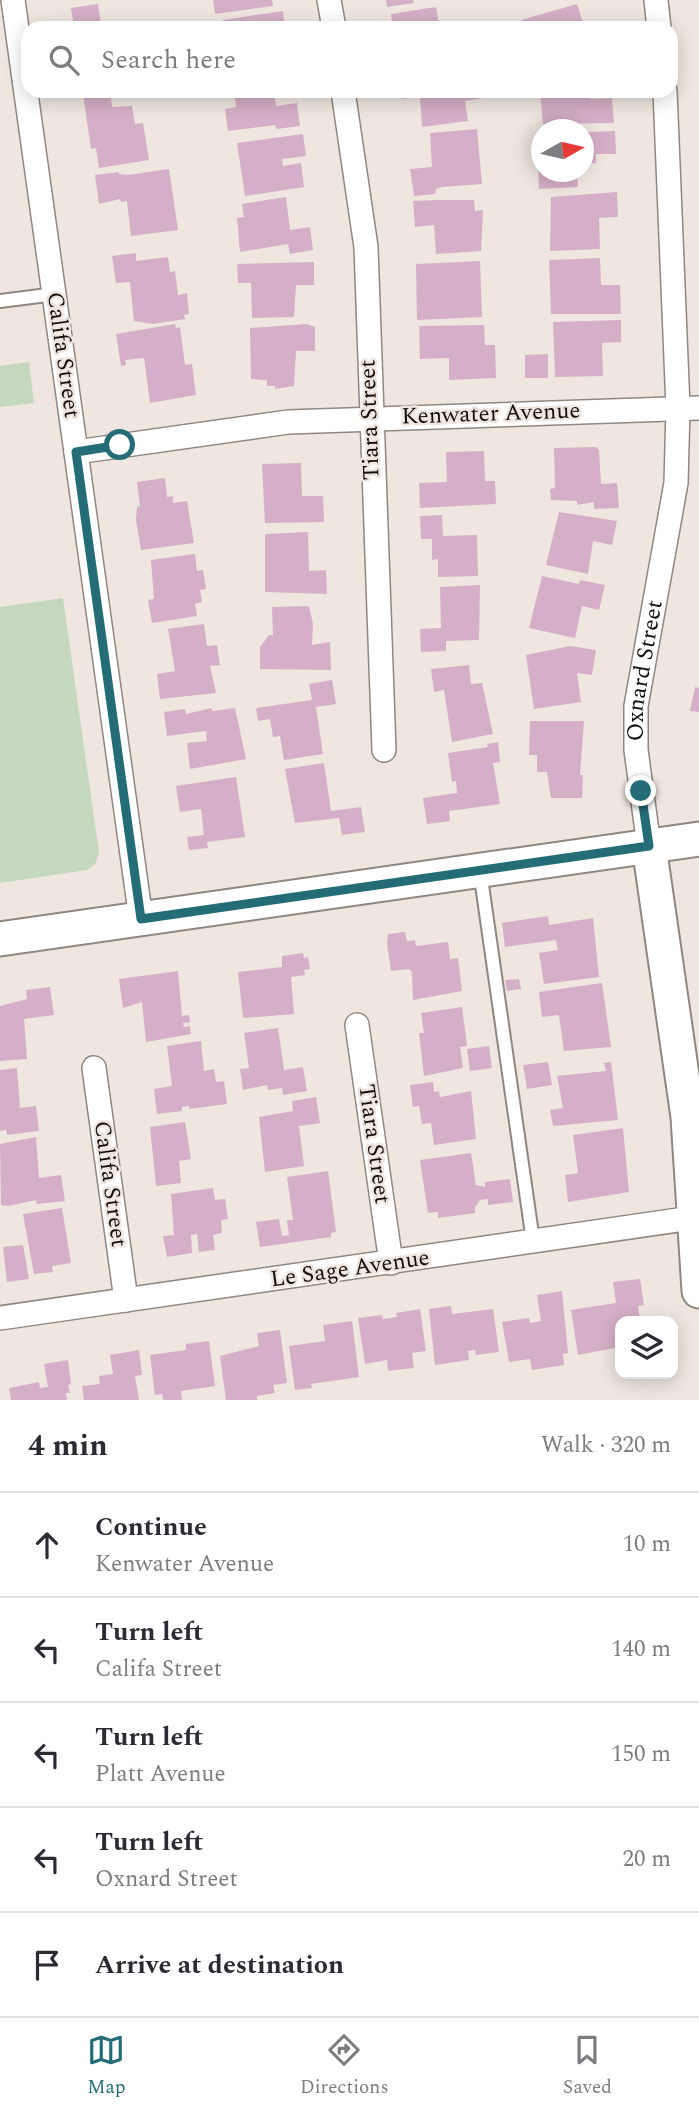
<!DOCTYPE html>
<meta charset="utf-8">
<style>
:root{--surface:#fff;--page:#f2f2f3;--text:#2b2b33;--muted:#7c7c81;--line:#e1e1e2;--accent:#246d77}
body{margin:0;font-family:Spectral,serif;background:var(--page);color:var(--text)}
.controls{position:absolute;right:21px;bottom:21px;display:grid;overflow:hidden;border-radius:14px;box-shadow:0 4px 18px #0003}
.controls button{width:63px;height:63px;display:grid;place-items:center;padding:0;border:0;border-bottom:2px solid var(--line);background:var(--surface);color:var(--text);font:35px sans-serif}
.compass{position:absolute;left:531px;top:119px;width:63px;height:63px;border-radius:50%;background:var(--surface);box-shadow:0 4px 18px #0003;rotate:82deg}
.stop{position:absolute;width:21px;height:21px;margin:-16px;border:5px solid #246d77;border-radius:50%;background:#fff}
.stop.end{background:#246d77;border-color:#fff;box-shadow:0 2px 7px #0008}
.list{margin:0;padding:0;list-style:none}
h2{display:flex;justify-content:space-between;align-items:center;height:91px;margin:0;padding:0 28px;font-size:30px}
h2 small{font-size:23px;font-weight:400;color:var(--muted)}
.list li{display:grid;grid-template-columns:46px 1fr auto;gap:21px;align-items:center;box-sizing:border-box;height:105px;padding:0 28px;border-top:2px solid var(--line)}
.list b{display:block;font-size:26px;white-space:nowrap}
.list p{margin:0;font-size:23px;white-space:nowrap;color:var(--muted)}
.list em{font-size:23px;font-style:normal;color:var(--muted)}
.icon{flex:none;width:38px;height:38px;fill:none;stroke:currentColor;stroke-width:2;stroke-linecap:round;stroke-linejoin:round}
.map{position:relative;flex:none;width:699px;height:1400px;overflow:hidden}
.search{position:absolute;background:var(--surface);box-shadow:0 4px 18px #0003;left:21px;right:21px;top:21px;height:77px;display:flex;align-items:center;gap:18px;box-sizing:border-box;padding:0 24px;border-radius:21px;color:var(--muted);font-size:26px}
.sheet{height:616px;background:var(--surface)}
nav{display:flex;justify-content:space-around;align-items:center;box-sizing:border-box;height:98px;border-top:2px solid var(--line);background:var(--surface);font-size:19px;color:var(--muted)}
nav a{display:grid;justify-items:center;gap:4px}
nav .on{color:var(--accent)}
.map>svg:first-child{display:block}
</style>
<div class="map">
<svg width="699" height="1400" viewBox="0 0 699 1400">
<rect width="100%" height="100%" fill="#efe6df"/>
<path fill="#c5d8bd" d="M 29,362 L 34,403 L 0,407 L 0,366 Z
M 63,598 L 99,853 L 95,864 L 87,870 L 0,883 L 0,607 Z"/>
<path fill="#d5afc7" d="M 213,0 L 272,0 L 273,6 L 215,14 Z
M 386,0 L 413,0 L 414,3 L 387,7 Z
M 98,4 L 101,26 L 129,21 L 130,28 L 74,28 L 71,8 Z
M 577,4 L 584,26 L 581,28 L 524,28 L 521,20 Z
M 436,7 L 439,26 L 445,28 L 393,28 L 391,14 Z
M 283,11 L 285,28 L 224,28 L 223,20 Z
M 110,91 L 112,107 L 132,106 L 135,124 L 143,123 L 149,160 L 99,168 L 96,148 L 91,149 L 83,94 Z
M 234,91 L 274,91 L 276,106 L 297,103 L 300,126 L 276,129 L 275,125 L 228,131 L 225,109 L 236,107 Z
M 400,91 L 482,91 L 483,98 L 465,101 L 468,121 L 422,127 L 420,97 L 401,99 Z
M 540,91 L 586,91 L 591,99 L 612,98 L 614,123 L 543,124 Z
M 477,129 L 482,184 L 442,187 L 436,189 L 435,194 L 414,196 L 410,169 L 432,167 L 430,133 Z
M 615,131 L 616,154 L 596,154 L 596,163 L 584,164 L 584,132 Z
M 303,134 L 306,156 L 282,159 L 283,166 L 301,163 L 304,187 L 245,196 L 237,143 Z
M 537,140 L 542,140 L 542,172 L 577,172 L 578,187 L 539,189 Z
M 169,169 L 178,230 L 131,236 L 127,201 L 121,202 L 120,199 L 99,204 L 95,175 L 119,172 L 119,174 L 128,175 Z
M 617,192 L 618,217 L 599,218 L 600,249 L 550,251 L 551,197 Z
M 286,197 L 290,230 L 310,227 L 313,250 L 290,254 L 288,244 L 240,252 L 237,218 L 244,217 L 242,204 Z
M 438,200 L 474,200 L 475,211 L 483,210 L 481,251 L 436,254 L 434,225 L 415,227 L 413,201 Z
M 136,253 L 136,261 L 168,257 L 170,272 L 175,271 L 178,295 L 187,293 L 189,314 L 184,315 L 185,319 L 153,324 L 134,321 L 130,282 L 116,283 L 112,256 Z
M 600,258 L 601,285 L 620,285 L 621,314 L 551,314 L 549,260 Z
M 480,261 L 482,317 L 417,320 L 416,264 Z
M 314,262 L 314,285 L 296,285 L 294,317 L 252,318 L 251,283 L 238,283 L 237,264 Z
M 621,320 L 621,342 L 602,343 L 603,376 L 555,377 L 553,322 Z
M 175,324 L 176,328 L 180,327 L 185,365 L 192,364 L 196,395 L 150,403 L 144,358 L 125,360 L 126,365 L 121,366 L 116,334 Z
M 307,324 L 315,327 L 315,351 L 296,351 L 294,386 L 275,389 L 275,386 L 267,386 L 267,380 L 251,379 L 250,328 Z
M 484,325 L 485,345 L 495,345 L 496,378 L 449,380 L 449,358 L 420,359 L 419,326 Z
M 548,354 L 548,378 L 525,378 L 525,355 Z
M 596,447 L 599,450 L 601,484 L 617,483 L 619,508 L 594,509 L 594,502 L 577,505 L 577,501 L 551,500 L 550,489 L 555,488 L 554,448 Z
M 484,451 L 485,481 L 495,481 L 496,504 L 420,508 L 419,483 L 447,482 L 446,452 Z
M 301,463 L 302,496 L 323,496 L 324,522 L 265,523 L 262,464 Z
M 165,478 L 167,497 L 173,496 L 173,503 L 187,501 L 194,543 L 141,550 L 136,520 L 137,507 L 140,506 L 137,482 Z
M 559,512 L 617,521 L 612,545 L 593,541 L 588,574 L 546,565 Z
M 442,515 L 443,536 L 477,535 L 478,576 L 438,577 L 438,559 L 432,560 L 432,539 L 421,539 L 420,516 Z
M 308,532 L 309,571 L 326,570 L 327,594 L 265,592 L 265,534 Z
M 195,554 L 197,571 L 203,570 L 206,589 L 200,590 L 202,602 L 195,604 L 197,616 L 152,623 L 148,600 L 154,599 L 151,560 Z
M 542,576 L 579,584 L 580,580 L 605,585 L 599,610 L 582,606 L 575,638 L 529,628 Z
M 480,585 L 479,640 L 446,641 L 446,651 L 421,652 L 420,629 L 441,628 L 440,587 Z
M 309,606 L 313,624 L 312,645 L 330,642 L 331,670 L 260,669 L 260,647 L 269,635 L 273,635 L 272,607 Z
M 204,624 L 207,646 L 217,645 L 220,665 L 210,666 L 216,693 L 160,699 L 157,674 L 175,671 L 168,629 Z
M 570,646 L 596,650 L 592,675 L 577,673 L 581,702 L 534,709 L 526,655 Z
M 469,665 L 471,684 L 482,683 L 493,734 L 452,742 L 444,690 L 434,692 L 431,669 Z
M 332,680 L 336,704 L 316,707 L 323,754 L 284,760 L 280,736 L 273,737 L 270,719 L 258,721 L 256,708 L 312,700 L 309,684 Z
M 695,687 L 699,688 L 699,712 L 690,711 Z
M 212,708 L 212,711 L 235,708 L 246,759 L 190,769 L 187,743 L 207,741 L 206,731 L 167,736 L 164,712 L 185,709 L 186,714 Z
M 530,721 L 584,721 L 580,775 L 583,775 L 582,798 L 551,798 L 547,772 L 537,772 L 537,755 L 529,755 Z
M 498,742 L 500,762 L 493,763 L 500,804 L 449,811 L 450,821 L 427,824 L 423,798 L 457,793 L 456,781 L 452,782 L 448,753 L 488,747 L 487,744 Z
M 324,763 L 331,811 L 361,807 L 365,832 L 342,835 L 339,818 L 295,823 L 285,769 Z
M 236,777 L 245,837 L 207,842 L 208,848 L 189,850 L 187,837 L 204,835 L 201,809 L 180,812 L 176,786 Z
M 548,916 L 549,925 L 593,918 L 599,977 L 544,984 L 539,953 L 558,950 L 556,940 L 505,947 L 502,923 Z
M 405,932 L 407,941 L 415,940 L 416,946 L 448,942 L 450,959 L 458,958 L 462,991 L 413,1000 L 412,972 L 409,969 L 391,971 L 387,944 L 388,934 Z
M 303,953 L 304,958 L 308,957 L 310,969 L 304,970 L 305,975 L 291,977 L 294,1014 L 243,1018 L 238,972 L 282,967 L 282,956 Z
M 178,971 L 182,1016 L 189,1015 L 190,1022 L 183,1023 L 184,1027 L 190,1026 L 191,1034 L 146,1042 L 142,1002 L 123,1008 L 119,979 Z
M 519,979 L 521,989 L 507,991 L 505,980 Z
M 602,983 L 611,1047 L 564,1051 L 559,1015 L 542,1017 L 539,992 Z
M 50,987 L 54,1015 L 24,1019 L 27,1059 L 0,1061 L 0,1006 L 27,999 L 26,990 Z
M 462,1007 L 467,1046 L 460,1047 L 463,1068 L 424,1076 L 419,1033 L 424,1033 L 421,1013 Z
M 278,1028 L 284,1070 L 303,1067 L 307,1091 L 283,1095 L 282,1088 L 268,1090 L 267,1085 L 243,1090 L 240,1069 L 249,1068 L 244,1033 Z
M 201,1041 L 204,1071 L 214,1069 L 216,1082 L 224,1081 L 227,1104 L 189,1109 L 189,1106 L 182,1107 L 182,1111 L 157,1114 L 154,1089 L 172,1086 L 167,1046 Z
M 489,1046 L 492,1068 L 470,1071 L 467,1049 Z
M 548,1062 L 552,1085 L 527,1089 L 523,1065 Z
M 611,1062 L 618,1120 L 553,1126 L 550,1110 L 563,1108 L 557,1076 L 606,1071 L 604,1063 Z
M 17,1068 L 20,1108 L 36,1106 L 39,1131 L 7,1135 L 6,1130 L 0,1131 L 0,1070 Z
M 433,1082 L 434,1092 L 439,1091 L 440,1097 L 471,1091 L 476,1139 L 434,1145 L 431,1123 L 422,1124 L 419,1106 L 413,1107 L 410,1085 Z
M 316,1097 L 320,1123 L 299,1126 L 304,1166 L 265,1172 L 259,1117 L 293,1111 L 292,1101 Z
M 185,1122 L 191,1159 L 179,1161 L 181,1183 L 156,1186 L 150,1127 Z
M 623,1128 L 629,1192 L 568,1202 L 565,1175 L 578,1173 L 573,1135 Z
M 36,1137 L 39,1178 L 61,1175 L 65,1201 L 37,1204 L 36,1200 L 8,1206 L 1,1205 L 0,1144 Z
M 471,1153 L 476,1185 L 485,1187 L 485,1182 L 510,1179 L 513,1202 L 488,1205 L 488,1199 L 480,1200 L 475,1207 L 475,1213 L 438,1218 L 438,1212 L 428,1213 L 420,1160 Z
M 328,1171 L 336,1232 L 331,1233 L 331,1237 L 260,1247 L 256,1222 L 279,1219 L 282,1236 L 289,1235 L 287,1220 L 293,1220 L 287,1177 Z
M 213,1188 L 215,1200 L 225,1199 L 228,1219 L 221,1220 L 222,1233 L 213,1235 L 215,1250 L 199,1252 L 197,1234 L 191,1235 L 192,1253 L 167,1257 L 163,1236 L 174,1235 L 171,1194 Z
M 62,1208 L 71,1263 L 52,1266 L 53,1272 L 34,1274 L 23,1214 Z
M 23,1245 L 29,1279 L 7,1282 L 3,1247 Z
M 640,1279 L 644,1305 L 638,1306 L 640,1321 L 620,1321 L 620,1347 L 578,1355 L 571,1310 L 616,1303 L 613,1282 Z
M 562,1291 L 568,1353 L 563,1354 L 564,1365 L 532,1370 L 530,1359 L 509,1362 L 502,1322 L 529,1318 L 530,1323 L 541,1321 L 537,1295 Z
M 451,1306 L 452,1314 L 493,1309 L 499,1352 L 476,1355 L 475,1350 L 468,1351 L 469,1360 L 435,1365 L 429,1309 Z
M 420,1309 L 426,1351 L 412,1353 L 414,1368 L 388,1371 L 387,1360 L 365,1364 L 358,1318 L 382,1315 L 383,1319 L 397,1317 L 396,1313 Z
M 352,1321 L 359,1377 L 311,1384 L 312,1388 L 295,1390 L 289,1346 L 325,1341 L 323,1325 Z
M 280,1330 L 287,1383 L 273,1385 L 275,1393 L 257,1396 L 257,1400 L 226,1400 L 220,1356 L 259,1346 L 257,1333 Z
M 209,1341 L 215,1386 L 181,1391 L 182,1400 L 163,1400 L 162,1394 L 155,1395 L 150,1355 L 186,1350 L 186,1344 Z
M 139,1350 L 142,1375 L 135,1376 L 139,1400 L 84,1400 L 82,1386 L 100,1384 L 99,1376 L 113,1374 L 110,1355 Z
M 68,1360 L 71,1384 L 68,1385 L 70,1393 L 66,1393 L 67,1400 L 11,1400 L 9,1388 L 39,1382 L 40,1388 L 48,1387 L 44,1364 Z"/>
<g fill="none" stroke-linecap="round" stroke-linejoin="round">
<defs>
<path id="lane" d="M 0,301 L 55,294
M 480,871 L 533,1241"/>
<g id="street">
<path d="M 13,0 L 141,919"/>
<path d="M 329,0 L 334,28"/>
<path d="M 656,0 L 659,28"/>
<path d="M 343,91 L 366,247 L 384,750"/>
<path d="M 76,452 L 288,422 L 699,408"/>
<path id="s1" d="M 649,846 L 636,750 L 636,706 L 676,483 L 678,408 L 665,91"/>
<path d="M 357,1025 L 391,1263"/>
<path d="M 94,1068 L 126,1300"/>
<path d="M 0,1318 L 699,1217"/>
</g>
<path id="secondary" d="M 649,846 L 688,1117 L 699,1291
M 0,939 L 699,839"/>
</defs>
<use href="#lane" stroke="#8f8780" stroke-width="16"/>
<use href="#street" stroke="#8f8780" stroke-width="26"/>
<use href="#secondary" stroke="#8f8780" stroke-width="37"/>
<use href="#lane" stroke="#fff" stroke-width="12"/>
<use href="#street" stroke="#fff" stroke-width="23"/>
<use href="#secondary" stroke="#fff" stroke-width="33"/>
</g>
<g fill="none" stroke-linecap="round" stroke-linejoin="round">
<path stroke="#246d77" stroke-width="9" d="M 120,445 L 76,452 L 141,919 L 649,846 L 641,791"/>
</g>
<g text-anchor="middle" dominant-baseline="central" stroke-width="5" stroke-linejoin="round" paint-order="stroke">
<g font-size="23" fill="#120f0c" stroke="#efe6df">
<text transform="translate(63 355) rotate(82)">Califa Street</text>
<text transform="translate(491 414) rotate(-2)">Kenwater Avenue</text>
<text transform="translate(370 420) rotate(-92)">Tiara Street</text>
<text stroke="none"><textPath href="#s1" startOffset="177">Oxnard Street</textPath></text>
<text transform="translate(374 1144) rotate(82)">Tiara Street</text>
<text transform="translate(110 1184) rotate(82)">Califa Street</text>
<text transform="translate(350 1269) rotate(-8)">Le Sage Avenue</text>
</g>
</g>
</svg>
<div class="controls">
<button><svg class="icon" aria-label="layers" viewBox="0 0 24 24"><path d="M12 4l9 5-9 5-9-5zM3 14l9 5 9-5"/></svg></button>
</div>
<svg class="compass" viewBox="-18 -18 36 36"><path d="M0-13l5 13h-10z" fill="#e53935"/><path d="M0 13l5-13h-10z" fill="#7c7c81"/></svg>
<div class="stop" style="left:120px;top:445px"></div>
<div class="stop end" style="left:641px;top:791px"></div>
<div class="search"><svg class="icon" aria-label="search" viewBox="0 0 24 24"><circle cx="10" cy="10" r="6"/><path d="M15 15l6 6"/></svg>Search here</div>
</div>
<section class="sheet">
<h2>4 min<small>Walk · 320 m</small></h2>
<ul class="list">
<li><svg class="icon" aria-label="ahead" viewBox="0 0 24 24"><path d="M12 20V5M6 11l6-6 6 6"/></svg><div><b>Continue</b><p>Kenwater Avenue</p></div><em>10 m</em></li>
<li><svg class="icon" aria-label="left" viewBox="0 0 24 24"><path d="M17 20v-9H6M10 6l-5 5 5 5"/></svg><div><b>Turn left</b><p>Califa Street</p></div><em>140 m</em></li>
<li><svg class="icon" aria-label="left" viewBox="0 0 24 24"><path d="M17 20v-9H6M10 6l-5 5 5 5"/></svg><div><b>Turn left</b><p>Platt Avenue</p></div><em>150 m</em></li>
<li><svg class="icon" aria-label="left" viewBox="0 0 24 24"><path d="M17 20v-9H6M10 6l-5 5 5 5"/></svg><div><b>Turn left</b><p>Oxnard Street</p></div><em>20 m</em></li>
<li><svg class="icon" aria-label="arrive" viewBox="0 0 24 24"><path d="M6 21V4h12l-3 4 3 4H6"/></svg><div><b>Arrive at destination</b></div></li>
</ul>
</section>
<nav>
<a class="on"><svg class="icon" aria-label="map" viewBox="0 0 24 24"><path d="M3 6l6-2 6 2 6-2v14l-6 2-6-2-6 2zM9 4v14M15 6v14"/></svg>Map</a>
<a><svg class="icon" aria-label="directions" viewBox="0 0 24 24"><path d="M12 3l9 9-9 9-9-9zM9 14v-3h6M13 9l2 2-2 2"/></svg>Directions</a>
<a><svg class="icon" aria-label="saved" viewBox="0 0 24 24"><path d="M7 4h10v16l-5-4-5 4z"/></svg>Saved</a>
</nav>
